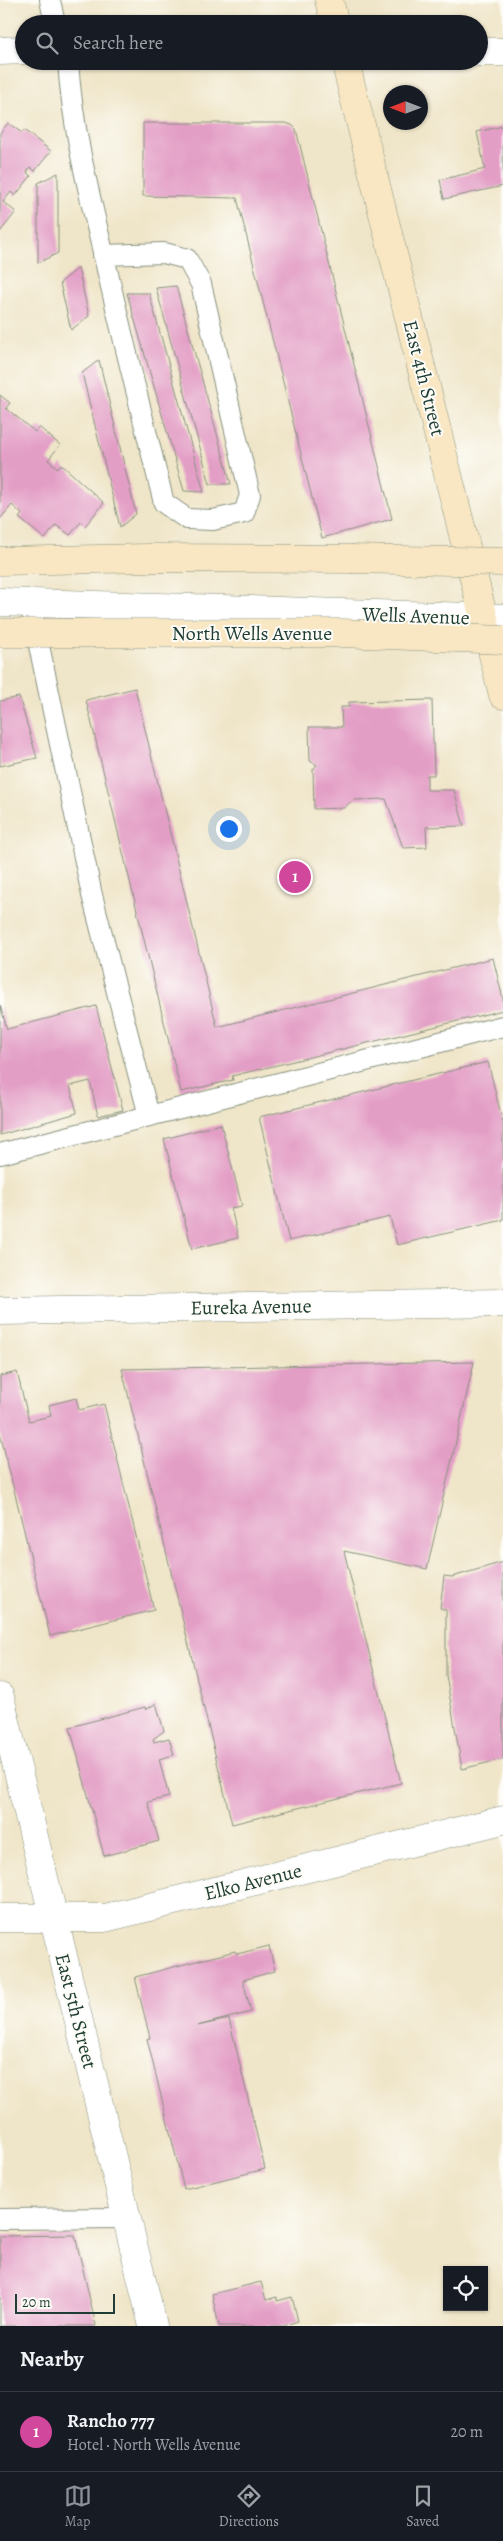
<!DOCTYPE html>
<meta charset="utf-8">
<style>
:root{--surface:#171b24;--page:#20242c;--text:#f1f3f6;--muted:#9ea1a6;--line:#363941;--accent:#8c9099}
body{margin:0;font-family:Alegreya,serif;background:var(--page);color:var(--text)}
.controls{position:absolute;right:15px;bottom:15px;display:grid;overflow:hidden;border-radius:0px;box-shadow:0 1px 4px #0004}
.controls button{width:45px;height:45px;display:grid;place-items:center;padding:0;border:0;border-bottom:1px solid var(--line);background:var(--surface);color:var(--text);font:25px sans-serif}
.compass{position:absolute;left:383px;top:85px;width:45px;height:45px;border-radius:50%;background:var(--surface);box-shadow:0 1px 4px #0004;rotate:270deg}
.scale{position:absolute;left:15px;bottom:12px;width:100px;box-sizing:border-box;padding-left:5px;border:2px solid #1f3d34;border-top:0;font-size:14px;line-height:18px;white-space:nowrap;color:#1f3d34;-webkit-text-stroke:4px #fdfcf7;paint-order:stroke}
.you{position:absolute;left:228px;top:828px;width:18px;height:18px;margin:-12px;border:4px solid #fff;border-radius:50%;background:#1a73e8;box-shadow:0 0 0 8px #1a73e833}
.badge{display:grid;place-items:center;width:32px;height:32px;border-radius:50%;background:var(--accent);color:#fff;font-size:16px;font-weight:700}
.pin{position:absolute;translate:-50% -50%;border:2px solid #fff;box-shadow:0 1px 5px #0006}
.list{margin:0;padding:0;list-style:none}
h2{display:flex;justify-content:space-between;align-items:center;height:65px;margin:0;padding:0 20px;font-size:21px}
h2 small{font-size:16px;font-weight:400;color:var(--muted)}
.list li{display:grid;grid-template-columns:32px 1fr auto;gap:15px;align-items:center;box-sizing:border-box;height:80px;padding:0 20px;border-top:1px solid var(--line)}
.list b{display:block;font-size:19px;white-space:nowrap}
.list p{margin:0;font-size:16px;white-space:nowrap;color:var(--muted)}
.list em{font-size:16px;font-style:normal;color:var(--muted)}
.icon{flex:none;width:28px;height:28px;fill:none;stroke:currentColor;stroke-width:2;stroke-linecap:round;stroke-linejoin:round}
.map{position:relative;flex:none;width:503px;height:2326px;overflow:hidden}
.search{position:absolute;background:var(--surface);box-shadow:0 1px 4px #0004;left:15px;right:15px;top:15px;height:55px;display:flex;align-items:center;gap:12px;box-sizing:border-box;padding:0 18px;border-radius:28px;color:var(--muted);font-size:19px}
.sheet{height:145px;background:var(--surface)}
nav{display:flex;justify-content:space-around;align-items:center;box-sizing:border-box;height:70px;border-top:1px solid var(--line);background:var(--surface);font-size:14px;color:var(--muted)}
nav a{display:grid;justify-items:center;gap:2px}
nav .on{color:var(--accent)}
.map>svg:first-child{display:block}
</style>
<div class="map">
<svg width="503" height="2326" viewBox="0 0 503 2326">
<rect width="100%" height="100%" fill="#fdfcf7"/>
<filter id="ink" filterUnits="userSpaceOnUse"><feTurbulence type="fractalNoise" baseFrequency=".02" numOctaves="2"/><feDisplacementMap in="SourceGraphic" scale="10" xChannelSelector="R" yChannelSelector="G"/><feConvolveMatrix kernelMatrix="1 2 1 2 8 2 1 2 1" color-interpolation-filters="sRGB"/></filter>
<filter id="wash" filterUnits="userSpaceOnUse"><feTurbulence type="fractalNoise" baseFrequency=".0096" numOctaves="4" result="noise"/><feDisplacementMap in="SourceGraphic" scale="20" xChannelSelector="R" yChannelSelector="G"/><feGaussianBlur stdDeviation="1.12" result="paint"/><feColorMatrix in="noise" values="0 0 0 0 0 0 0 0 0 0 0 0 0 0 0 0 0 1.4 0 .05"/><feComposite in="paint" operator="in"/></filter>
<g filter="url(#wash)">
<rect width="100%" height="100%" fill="#efe5c8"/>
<g id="blocks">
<path fill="#e39ec6" d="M 8,123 L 22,133 L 24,130 L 51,151 L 35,171 L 30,167 L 27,173 L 31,176 L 15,196 L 11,192 L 3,202 L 16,212 L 0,232 L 0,133 Z
M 143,123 L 286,123 L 292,125 L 296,129 L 392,519 L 322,538 L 237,198 L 143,196 Z
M 503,126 L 503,186 L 444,199 L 440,180 L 485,169 L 477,132 Z
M 58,173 L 58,253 L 38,263 L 38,183 Z
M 78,268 L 89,316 L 71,330 L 60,283 Z
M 176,286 L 231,484 L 210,484 L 156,288 Z
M 127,293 L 149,293 L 204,492 L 184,491 Z
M 99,360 L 136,514 L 120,527 L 82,373 Z
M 0,395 L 10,403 L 6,408 L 35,432 L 39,427 L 60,445 L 48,460 L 58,468 L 61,464 L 104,503 L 85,526 L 81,522 L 70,535 L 56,525 L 45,539 L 19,518 L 22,514 L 12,505 L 0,519 Z
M 135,688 L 217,1027 L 493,958 L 503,999 L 503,1010 L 232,1076 L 233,1080 L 181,1092 L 86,700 Z
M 19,697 L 37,758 L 0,766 L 0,701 Z
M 432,700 L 434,775 L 427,775 L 427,790 L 454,790 L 464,826 L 426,827 L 427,847 L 403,848 L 386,799 L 353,800 L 344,808 L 314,809 L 313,769 L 317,765 L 310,761 L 309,727 L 342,727 L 341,707 L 349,707 L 349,702 Z
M 0,1005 L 7,1029 L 96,1006 L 123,1110 L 98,1116 L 90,1081 L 70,1086 L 77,1113 L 0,1135 Z
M 488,1062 L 503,1123 L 503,1220 L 397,1245 L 390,1217 L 289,1241 L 259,1117 Z
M 221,1124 L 242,1206 L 231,1208 L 238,1238 L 192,1249 L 164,1139 Z
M 474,1362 L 427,1569 L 344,1551 L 401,1783 L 232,1824 L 122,1369 Z
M 17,1372 L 29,1421 L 51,1416 L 49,1405 L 76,1398 L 79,1410 L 104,1404 L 154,1610 L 50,1636 L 0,1433 L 0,1376 Z
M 503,1562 L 503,1759 L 462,1769 L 446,1675 L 446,1610 L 440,1608 L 444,1576 L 452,1577 Z
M 156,1703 L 164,1731 L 153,1739 L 154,1742 L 169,1738 L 174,1755 L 159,1759 L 169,1797 L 148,1802 L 159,1841 L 104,1856 L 70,1727 L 145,1707 L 146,1710 Z
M 269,1946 L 275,1971 L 243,1980 L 251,2012 L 197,2026 L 229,2019 L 265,2169 L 184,2189 L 147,2039 L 150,2038 L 135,1977 L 235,1951 L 237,1954 Z
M 75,2235 L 96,2326 L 0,2326 L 0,2236 Z
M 261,2282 L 266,2300 L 277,2297 L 277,2301 L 292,2297 L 298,2321 L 283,2326 L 219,2326 L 212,2294 Z"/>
</g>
</g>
<g filter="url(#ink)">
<use href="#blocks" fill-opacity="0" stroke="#87917e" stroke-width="1"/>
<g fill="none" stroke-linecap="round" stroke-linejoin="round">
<defs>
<path id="service" d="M 50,0 L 55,24
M 68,61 C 72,126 88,189 103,252 C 122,336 143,419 164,503 L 187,519 L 213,520 L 244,513 L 250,495 L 201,284 L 187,259 L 164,253 L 103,255
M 30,603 L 92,895 L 149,1116 L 503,1026
M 0,1154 L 149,1116
M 0,2219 L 127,2218"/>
<path id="minor" d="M 0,51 L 24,50
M 479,52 L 503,52
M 0,602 L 503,618
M 0,1311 L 503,1303
M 0,1697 L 153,2326
M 0,1918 L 105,1918 L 503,1820"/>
<path id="secondary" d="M 329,0 L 335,24
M 345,61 L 503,695
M 0,561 L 149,558 L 351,559"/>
</defs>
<use href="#service" stroke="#87917e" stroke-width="22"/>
<use href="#minor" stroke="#87917e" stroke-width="29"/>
<use href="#secondary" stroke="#87917e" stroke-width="29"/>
<use href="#service" stroke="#fff" stroke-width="20"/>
<use href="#minor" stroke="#fff" stroke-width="28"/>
<use href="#secondary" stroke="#f9e7c3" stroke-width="28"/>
<defs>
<path id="secondary-bridge" d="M 351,559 L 503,562
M 0,633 L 342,633 L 503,640"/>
</defs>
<use href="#secondary-bridge" stroke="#87917e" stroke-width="29" stroke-linecap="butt"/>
<use href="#secondary-bridge" stroke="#f9e7c3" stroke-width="28"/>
</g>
</g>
<g text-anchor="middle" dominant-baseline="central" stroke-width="4" stroke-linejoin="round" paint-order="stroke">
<g font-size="20" fill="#1f3d34" stroke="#fdfcf7">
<text transform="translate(424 378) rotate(76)">East 4th Street</text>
<text transform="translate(416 616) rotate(2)">Wells Avenue</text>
<text x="252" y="633">North Wells Avenue</text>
<text transform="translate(251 1307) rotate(-1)">Eureka Avenue</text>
<text transform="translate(253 1882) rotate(-14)">Elko Avenue</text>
<text transform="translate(76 2011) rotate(76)">East 5th Street</text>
</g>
</g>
</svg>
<div class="controls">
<button><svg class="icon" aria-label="locate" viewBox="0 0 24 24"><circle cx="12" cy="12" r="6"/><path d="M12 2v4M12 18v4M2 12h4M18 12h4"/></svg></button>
</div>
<svg class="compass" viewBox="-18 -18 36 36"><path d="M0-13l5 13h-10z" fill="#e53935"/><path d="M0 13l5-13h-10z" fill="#9ea1a6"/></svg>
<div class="scale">20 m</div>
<div class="you"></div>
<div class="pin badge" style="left:295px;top:877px;background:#d1479c">1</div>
<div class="search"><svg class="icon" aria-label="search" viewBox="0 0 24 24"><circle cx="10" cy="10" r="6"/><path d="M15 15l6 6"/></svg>Search here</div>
</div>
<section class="sheet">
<h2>Nearby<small></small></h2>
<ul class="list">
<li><span class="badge" style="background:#d1479c">1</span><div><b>Rancho 777</b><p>Hotel · North Wells Avenue</p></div><em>20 m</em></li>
</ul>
</section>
<nav>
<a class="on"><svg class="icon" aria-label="map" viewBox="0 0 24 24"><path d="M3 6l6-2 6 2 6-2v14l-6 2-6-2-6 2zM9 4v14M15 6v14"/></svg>Map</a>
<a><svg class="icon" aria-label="directions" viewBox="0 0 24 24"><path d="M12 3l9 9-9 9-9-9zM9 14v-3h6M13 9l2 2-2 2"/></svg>Directions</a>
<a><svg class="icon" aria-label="saved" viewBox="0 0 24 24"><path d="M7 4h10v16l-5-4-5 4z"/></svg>Saved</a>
</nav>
